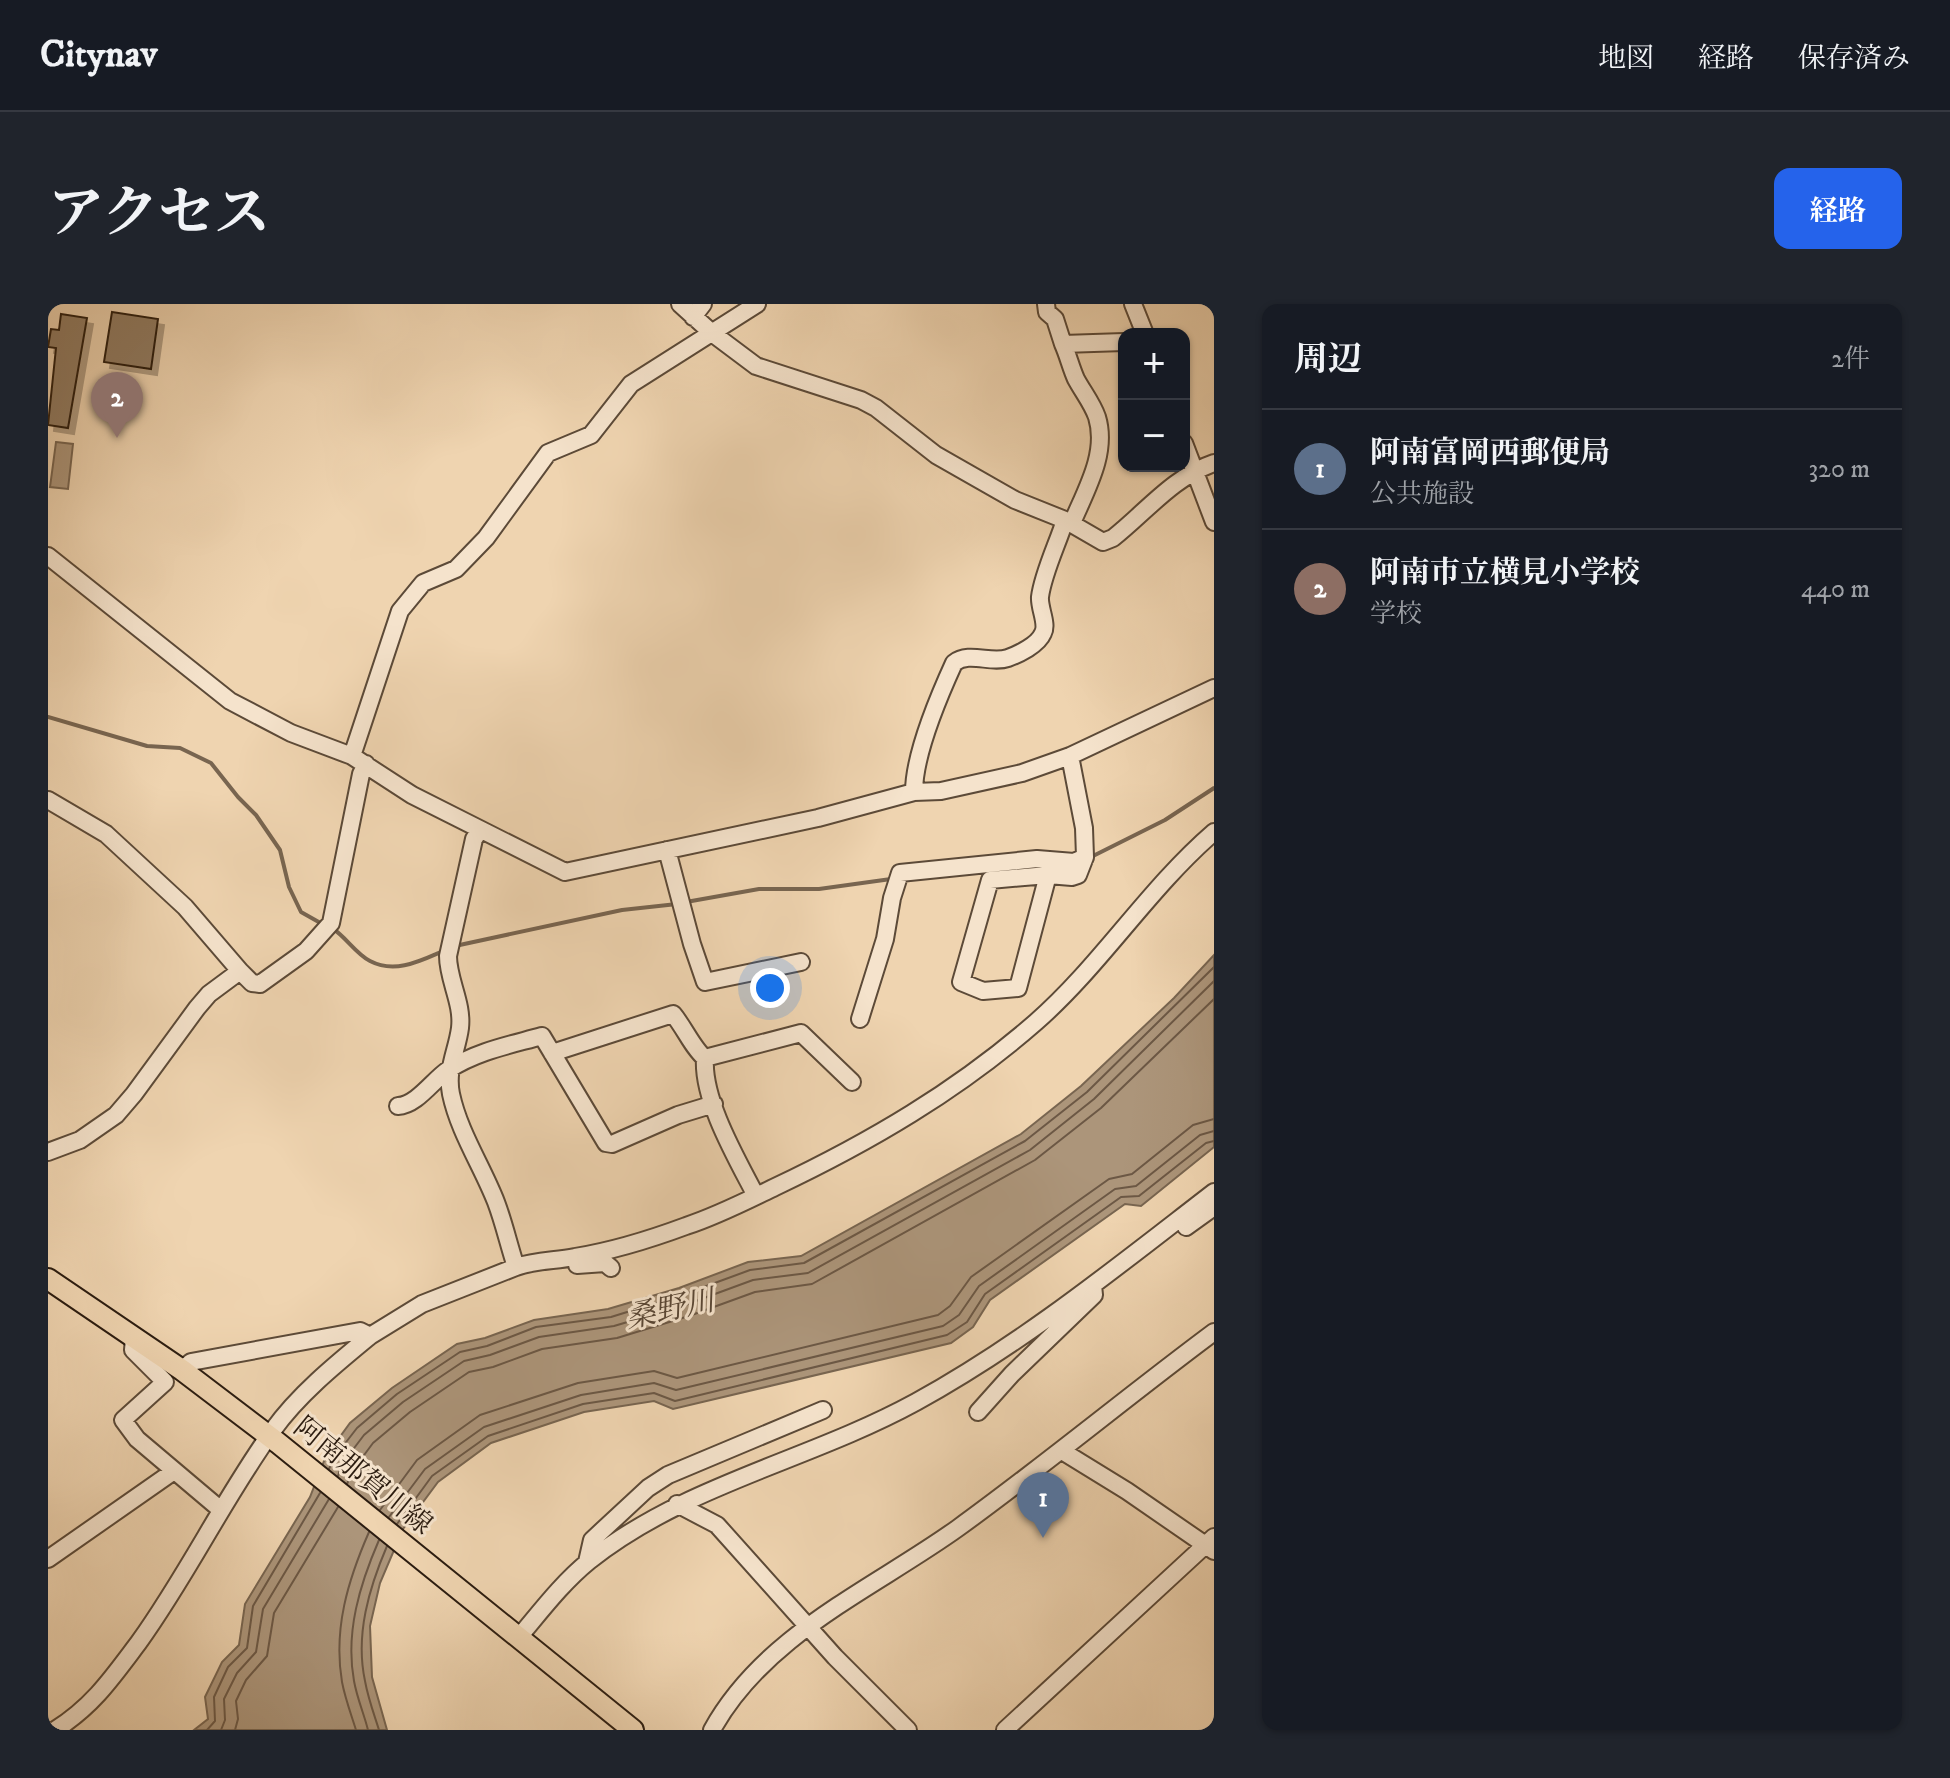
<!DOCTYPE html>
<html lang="ja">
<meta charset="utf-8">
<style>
:root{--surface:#171b24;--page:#20242c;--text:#f1f3f6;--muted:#9ea1a6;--line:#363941;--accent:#2563eb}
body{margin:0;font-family:"IM FELL DW Pica","Noto Serif JP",serif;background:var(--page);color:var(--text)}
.controls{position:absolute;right:24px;top:24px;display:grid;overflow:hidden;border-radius:16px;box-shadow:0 2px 6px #0004}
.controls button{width:72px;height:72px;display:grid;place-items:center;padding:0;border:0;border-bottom:2px solid var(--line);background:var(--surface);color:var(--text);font:40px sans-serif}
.you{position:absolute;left:722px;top:684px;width:28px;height:28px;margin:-20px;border:6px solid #fff;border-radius:50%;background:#1a73e8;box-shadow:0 0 0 12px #1a73e833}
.badge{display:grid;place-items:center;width:52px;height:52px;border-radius:50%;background:var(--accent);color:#fff;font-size:26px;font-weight:700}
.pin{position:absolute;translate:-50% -66px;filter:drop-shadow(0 2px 4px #0008)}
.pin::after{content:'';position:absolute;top:42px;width:28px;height:24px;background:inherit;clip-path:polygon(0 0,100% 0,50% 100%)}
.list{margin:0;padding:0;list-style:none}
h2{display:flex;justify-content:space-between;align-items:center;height:104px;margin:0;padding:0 32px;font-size:34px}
h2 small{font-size:26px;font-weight:400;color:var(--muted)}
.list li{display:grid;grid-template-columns:52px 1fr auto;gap:24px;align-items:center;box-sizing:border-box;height:120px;padding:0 32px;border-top:2px solid var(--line)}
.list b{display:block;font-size:30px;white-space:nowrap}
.list p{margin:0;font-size:26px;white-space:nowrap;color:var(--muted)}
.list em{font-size:26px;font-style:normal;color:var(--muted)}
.map{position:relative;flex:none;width:1166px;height:1426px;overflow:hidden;border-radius:16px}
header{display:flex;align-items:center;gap:48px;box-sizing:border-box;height:112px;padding:0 40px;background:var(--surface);border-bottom:2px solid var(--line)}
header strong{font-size:38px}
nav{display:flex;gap:44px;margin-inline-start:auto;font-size:28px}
.intro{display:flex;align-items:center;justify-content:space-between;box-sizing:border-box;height:192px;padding:0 48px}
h1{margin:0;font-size:56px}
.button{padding:20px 36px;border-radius:16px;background:var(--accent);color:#fff;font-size:28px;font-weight:700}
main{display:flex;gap:48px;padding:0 48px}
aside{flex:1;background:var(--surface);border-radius:16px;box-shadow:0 2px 6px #0004}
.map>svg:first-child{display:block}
</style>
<header>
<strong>Citynav</strong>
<nav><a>地図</a><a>経路</a><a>保存済み</a></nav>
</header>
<div class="intro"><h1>アクセス</h1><a class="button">経路</a></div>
<main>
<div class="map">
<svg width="1166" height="1426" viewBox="0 0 1166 1426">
<defs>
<filter id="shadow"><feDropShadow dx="6" dy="6" stdDeviation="0" flood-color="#0004"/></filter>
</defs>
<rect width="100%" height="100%" fill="#efd4b0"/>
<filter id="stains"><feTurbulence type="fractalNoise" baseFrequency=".0025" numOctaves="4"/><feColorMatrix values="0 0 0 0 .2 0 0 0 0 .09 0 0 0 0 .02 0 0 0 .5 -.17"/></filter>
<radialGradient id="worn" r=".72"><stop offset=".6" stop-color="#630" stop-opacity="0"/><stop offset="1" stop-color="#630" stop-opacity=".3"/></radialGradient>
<path fill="#ac957a" stroke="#786550" stroke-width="2" d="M 8,138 L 25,140 L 20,185 L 2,183 Z
M 1166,651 L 1166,843 L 1093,902 L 1077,900 L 942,996 L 925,1023 L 903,1039 L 625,1105 L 606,1097 L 536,1108 L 443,1139 L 390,1178 L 355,1225 L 332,1279 L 322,1322 L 324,1373 L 339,1426 L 146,1426 L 160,1415 L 157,1393 L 174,1358 L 191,1341 L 197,1300 L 262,1193 L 278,1152 L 302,1119 L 344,1084 L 409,1040 L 437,1034 L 486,1016 L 560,1005 L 631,984 L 700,958 L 753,952 L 973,830 L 1033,782 L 1126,694 Z"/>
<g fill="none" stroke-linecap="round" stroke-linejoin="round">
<path stroke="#6c5845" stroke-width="2" d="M 281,1165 L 285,1155 L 309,1124 L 349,1090 L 412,1048 L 439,1042 L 488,1023 L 563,1013 L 634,991 L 702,966 L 756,959 L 977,837 L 1039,788 L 1166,663
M 290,1172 L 294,1160 L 316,1131 L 355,1098 L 416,1057 L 442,1051 L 491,1033 L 566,1022 L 637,1001 L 705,976 L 760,969 L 982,846 L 1046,795 L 1166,677
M 299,1180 L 305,1166 L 325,1139 L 362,1108 L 421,1068 L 445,1063 L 494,1045 L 569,1034 L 641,1012 L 707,988 L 764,980 L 987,856 L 1053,804 L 1166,695
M 332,1206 L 369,1156 L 432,1111 L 530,1079 L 606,1067 L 629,1074 L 890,1011 L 902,1002 L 923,973 L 1061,875 L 1084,870 L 1145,821 L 1166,815
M 341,1213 L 377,1165 L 436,1123 L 533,1091 L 606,1079 L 628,1086 L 895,1022 L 911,1011 L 931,982 L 1067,885 L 1088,882 L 1152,831 L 1166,827
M 349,1220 L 384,1172 L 440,1132 L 535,1100 L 606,1089 L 627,1097 L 899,1031 L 919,1018 L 937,990 L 1073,893 L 1091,892 L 1158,839 L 1166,837
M 159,1426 L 167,1417 L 166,1393 L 180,1363 L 199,1344 L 205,1302 L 272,1189
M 173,1426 L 177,1416 L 176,1395 L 189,1369 L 208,1348 L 215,1305 L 281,1195
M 187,1426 L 190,1415 L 188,1397 L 198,1376 L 219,1352 L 226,1309 L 290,1203
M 308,1426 C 303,1410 297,1394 294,1378 C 285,1325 300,1276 321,1228
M 320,1426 C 316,1410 309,1394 306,1377 C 297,1328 312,1280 331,1236
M 331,1426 C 326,1410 320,1394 317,1377 C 307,1331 321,1284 339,1242"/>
<path stroke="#786550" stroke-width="4" d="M 0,413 L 99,442 L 132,444 L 163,459 L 190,493 L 208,511 L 232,546 L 241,583 L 253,608 L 276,621
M 1043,553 L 1117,516 L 1166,484
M 638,598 L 711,585 L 771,585 L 843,575
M 284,624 C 298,633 308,650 322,657 C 347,670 372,657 395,647
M 407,642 L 574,606 L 629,600"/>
</g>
<path fill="#917c63" stroke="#2b1c10" stroke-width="2" filter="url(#shadow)" d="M 64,8 L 110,15 L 103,65 L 56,58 Z
M 13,10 L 39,14 L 20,124 L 0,121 L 8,44 L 0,43 L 3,25 L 11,26 Z"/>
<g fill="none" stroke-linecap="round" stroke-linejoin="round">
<defs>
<path id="minor" d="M 632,0 L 664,29 L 708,62 L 813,96 L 828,104 L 888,151 L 967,196 L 1017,216 L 1055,238 L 1065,234 C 1098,208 1125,173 1166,159
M 998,0 L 999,8 L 1007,15 L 1015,40
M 1085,0 L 1097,30
M 645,13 L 655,0
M 1136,139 L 1166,218
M 1024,219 C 1038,186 1060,149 1049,113 C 1044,99 1035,88 1028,75 C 1023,64 1020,51 1015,40 L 1076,38
M 0,252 L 182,397 L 243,429 L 304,452 L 364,491 L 517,568 L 770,514 L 866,488 L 893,487 L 974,469 L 1022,452 L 1166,384
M 304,452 L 352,307 L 375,279 L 408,265 L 438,234 L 500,149 L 543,131 L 583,80 L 709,0
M 866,488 C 866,450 890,394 906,359 C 921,347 943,360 960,354 C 971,350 990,341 995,329 C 1000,320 991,304 992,293 C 995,269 1010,239 1017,216
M 0,496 L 58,530 L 137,603 L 192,667
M 619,546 L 644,640 L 657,678 L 753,658
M 1000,571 L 942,576 L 913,678 L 935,687 L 970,684 L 1000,571 L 1024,573 L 1030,571 L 1037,553
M 812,715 L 837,635 L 844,594 L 852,569 L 989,555 L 1026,558 L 1037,553 L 1036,524 L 1022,452
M 504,749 L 625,710 C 636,723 646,746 657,754 L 753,729 L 804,778
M 657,754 C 654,796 689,855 708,892
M 350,802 C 369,801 385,776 400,766 C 429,747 462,741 494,732 L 558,839 L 564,840 L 630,811 L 666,800
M 0,848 L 32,836 L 68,811 L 86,790 L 149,704 L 161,690 L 192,667 L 204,679 L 212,680 L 258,647 L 283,619 L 313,470 L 318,460
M 1138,923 L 1166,903
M 529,961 L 557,959 L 563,964
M 468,963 C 488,956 507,957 527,953 C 564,947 603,935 638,922 C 669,912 698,897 727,883 C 822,838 909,787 988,718 C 1053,661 1100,585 1166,528
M 86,1034 L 85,1046 L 117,1078 L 75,1116 L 89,1135 L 173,1206
M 134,1066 L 143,1058 L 312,1027 L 322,1032 L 374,1000 L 468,963 C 461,942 456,919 448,898 C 434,862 411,828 403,790 C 398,765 409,747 412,724 C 415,699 400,676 400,652 L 426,535 L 432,526
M 930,1108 L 964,1070 L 1046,991 L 1045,981
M 1014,1147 L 1079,1187 L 1166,1247
M 629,1200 L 669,1221 L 787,1353 L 860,1426
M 0,1255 L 126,1167
M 539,1258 L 544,1236 L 600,1184 L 620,1171 L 775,1106
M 471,1333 C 493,1307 514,1279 541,1257 C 638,1180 760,1157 868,1098 C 974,1040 1070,962 1166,888
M 7,1426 C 45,1402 64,1374 91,1338 C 140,1270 176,1194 225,1126 C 251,1090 288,1060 322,1032
M 664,1426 C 717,1330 825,1285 910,1224 C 997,1161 1080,1092 1166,1028
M 957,1426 L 1166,1233"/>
<path id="major" d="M 0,975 L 134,1066 L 230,1139 L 585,1426"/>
</defs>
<use href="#minor" stroke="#5c4a38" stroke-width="20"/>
<use href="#major" stroke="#2b1c10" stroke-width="24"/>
<use href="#minor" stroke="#f5e3cc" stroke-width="16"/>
<use href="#major" stroke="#efd4b0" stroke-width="20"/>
</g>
<g text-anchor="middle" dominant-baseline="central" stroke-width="6" stroke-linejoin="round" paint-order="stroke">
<g font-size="28" fill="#2b1c10" stroke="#f5e3cc">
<text transform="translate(315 1172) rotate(39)">阿南那賀川線</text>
</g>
<g font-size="30" font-style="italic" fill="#584635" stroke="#f5e3cc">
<text transform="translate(622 1006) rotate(-12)">桑野川</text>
</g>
</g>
<rect width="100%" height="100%" filter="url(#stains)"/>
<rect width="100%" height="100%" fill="url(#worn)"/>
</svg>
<div class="controls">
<button>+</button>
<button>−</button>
</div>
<div class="you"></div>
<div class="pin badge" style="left:995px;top:1234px;background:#5c6f8a">1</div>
<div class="pin badge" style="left:69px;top:134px;background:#8d6e63">2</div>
</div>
<aside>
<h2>周辺<small>2件</small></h2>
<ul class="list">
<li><span class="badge" style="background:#5c6f8a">1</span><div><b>阿南富岡西郵便局</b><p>公共施設</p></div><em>320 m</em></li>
<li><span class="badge" style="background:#8d6e63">2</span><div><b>阿南市立横見小学校</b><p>学校</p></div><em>440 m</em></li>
</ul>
</aside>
</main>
